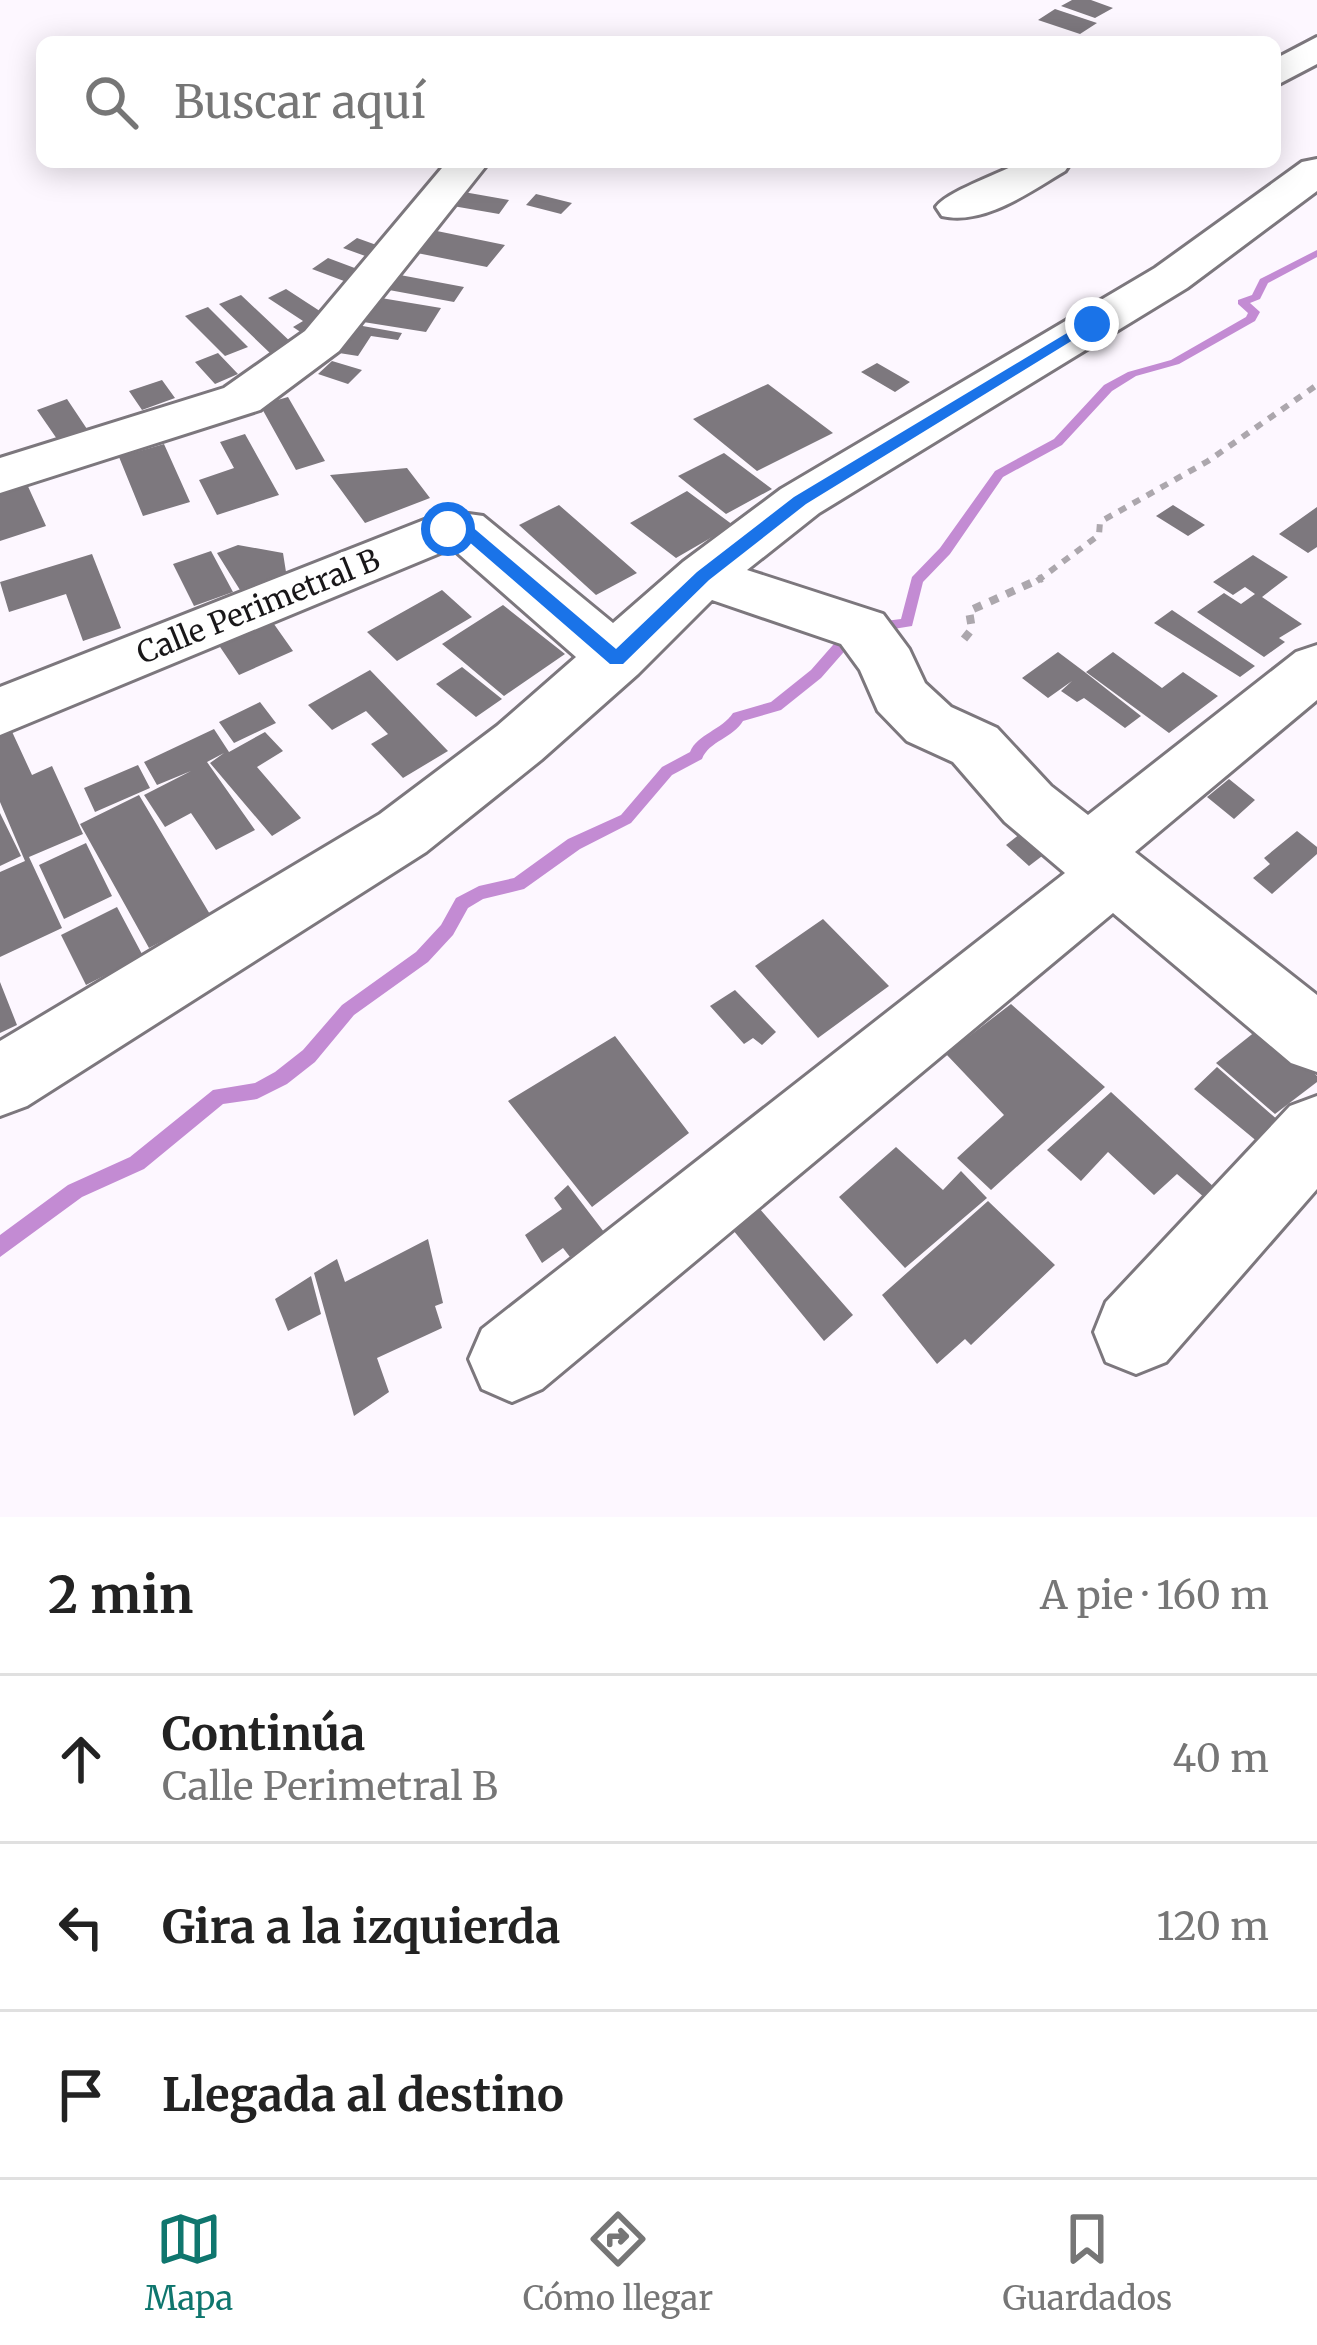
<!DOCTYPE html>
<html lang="es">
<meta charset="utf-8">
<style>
:root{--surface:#fff;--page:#f2f2f2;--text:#222;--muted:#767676;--line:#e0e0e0;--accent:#0f766e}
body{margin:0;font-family:Merriweather,serif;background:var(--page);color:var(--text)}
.stop{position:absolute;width:36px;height:36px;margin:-27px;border:9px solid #1a73e8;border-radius:50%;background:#fff}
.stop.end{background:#1a73e8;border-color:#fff;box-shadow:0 3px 12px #0008}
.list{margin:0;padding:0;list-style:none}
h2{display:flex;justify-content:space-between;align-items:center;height:156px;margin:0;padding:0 48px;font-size:51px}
h2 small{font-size:39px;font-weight:400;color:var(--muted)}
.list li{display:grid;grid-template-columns:78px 1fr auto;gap:36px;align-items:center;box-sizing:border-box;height:168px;padding:0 48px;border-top:3px solid var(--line)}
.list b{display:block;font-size:45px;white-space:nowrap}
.list p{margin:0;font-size:39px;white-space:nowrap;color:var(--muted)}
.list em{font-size:39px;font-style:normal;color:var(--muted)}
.icon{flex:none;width:66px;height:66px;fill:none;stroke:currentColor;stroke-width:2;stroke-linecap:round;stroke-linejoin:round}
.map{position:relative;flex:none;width:1317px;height:1517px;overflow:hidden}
.search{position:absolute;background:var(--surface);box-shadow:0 6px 30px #0003;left:36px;right:36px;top:36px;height:132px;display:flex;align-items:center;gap:30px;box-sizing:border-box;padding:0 42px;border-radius:18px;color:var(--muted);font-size:45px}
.sheet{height:660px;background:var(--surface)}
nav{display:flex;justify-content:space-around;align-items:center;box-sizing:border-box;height:168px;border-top:3px solid var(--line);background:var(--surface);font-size:33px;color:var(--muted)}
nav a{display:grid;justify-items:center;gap:6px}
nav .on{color:var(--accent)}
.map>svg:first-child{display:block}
</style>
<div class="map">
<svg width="1317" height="1517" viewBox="0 0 1317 1517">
<rect width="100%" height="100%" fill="#fdf7ff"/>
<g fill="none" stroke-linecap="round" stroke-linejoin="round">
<path fill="#c38bd3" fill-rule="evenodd" d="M 1317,250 L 1317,257 L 1268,283 L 1260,299 L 1250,303 L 1260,312 L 1255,321 L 1179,364 L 1136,376 L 1112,391 L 1062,445 L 1003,477 L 950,554 L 923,582 L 912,626 L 875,632 L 870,631 L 868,627 L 870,623 L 901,619 L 912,577 L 940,548 L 995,471 L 1054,439 L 1104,385 L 1128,372 L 1171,360 L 1246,317 L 1248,313 L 1238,304 L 1238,300 L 1252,295 L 1260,279 Z
M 852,628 L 859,633 L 857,637 L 821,678 L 781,710 L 743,721 C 733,738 709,741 702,759 L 672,775 L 631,823 L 580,849 L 524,889 L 483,899 L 468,908 L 453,935 L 428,962 L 354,1015 L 315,1062 L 287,1084 L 257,1099 L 223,1104 L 144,1169 L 82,1197 L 0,1257 L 0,1235 L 68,1185 L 130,1157 L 213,1090 L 255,1083 L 275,1072 L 303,1050 L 342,1005 L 416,952 L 441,925 L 456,898 L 479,886 L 514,878 L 568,839 L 621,815 L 662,767 L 690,752 C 697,734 722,730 733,713 L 771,702 L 811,670 L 847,629 Z"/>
</g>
<path fill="#7d787e" d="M 1072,0 L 1091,0 L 1113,8 L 1095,18 L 1061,6 Z
M 1055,9 L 1097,23 L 1080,34 L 1038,20 Z
M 458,191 L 509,200 L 499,214 L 447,205 Z
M 536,194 L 572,203 L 561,214 L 526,205 Z
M 432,230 L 505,245 L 487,267 L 412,252 Z
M 357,238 L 382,247 L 368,257 L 343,248 Z
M 328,258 L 368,273 L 352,284 L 312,269 Z
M 400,275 L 464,287 L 454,302 L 389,290 Z
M 286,289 L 329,317 L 305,335 L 293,327 L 303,321 L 268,298 Z
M 241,295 L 294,345 L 271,354 L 219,304 Z
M 375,297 L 441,308 L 426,332 L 357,321 Z
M 208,307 L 248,347 L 225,356 L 185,316 Z
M 357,325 L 402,333 L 398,340 L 371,336 L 358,356 L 339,353 Z
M 218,353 L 238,374 L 215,384 L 195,362 Z
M 332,361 L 362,370 L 348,384 L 318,374 Z
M 877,363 L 910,382 L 895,392 L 861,372 Z
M 162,380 L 175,398 L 142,410 L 129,391 Z
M 768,384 L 833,433 L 757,471 L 693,419 Z
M 288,397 L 325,461 L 296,470 L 260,405 Z
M 67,399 L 87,429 L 57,439 L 37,410 Z
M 245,434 L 279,495 L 217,515 L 199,480 L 234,468 L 220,442 Z
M 164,444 L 190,502 L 143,516 L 119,457 Z
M 724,453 L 772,489 L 726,514 L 678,476 Z
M 407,468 L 430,498 L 365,523 L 330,475 Z
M 26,482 L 46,526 L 0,541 L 0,491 Z
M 687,491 L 733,525 L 676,558 L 630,523 Z
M 559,505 L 637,573 L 596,595 L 519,525 Z
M 1173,505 L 1205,525 L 1188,536 L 1156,516 Z
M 1317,507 L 1317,547 L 1308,553 L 1279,534 Z
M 238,545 L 283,553 L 286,572 L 240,590 L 217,553 Z
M 211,551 L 233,592 L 194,606 L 173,564 Z
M 92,554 L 121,628 L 83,641 L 66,594 L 9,612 L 0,582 Z
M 1253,555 L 1288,577 L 1262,597 L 1302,624 L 1279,638 L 1285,642 L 1264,657 L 1197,612 L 1224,593 L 1241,604 L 1255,594 L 1245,587 L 1233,595 L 1213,582 Z
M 442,590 L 472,617 L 397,661 L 367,632 Z
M 503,605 L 565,654 L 504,696 L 442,644 Z
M 1172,610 L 1255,666 L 1240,677 L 1154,623 Z
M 269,617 L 293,651 L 239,675 L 216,641 Z
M 1058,652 L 1086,673 L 1141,716 L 1125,728 L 1084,698 L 1077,702 L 1061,691 L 1072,681 L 1048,698 L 1022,678 Z
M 1113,652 L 1162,688 L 1183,672 L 1218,696 L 1169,733 L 1086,672 Z
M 462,667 L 502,699 L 476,717 L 436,684 Z
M 370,670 L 448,751 L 403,778 L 371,744 L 388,734 L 366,711 L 332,730 L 308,705 Z
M 260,702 L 276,723 L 234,743 L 219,722 Z
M 8,723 L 32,775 L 52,766 L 83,834 L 29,857 L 62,928 L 0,957 L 0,872 L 25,861 L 0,802 L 0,726 Z
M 214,729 L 229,752 L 265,732 L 283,751 L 257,767 L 301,818 L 272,836 L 210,763 L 224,753 L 207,762 L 255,830 L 216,850 L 191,813 L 165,827 L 144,795 L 191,771 L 157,785 L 144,762 Z
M 138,765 L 150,788 L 95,812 L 84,788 Z
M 1229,779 L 1255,800 L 1234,819 L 1207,797 Z
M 139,795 L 211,916 L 149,948 L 80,824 Z
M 0,813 L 21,856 L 0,866 Z
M 1025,830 L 1050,850 L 1029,866 L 1006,845 Z
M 1297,831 L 1317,847 L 1317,854 L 1272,894 L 1253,878 L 1270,864 L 1264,858 Z
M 86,843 L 112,896 L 64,919 L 39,865 Z
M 117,907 L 143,956 L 86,985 L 61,935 Z
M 823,919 L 889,986 L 818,1038 L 755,966 Z
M 0,982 L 17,1025 L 0,1033 Z
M 735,990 L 776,1032 L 762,1045 L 753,1038 L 744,1044 L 710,1006 Z
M 1011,1004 L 1105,1087 L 991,1190 L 957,1158 L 1004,1115 L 946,1054 Z
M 1261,1027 L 1317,1076 L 1317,1082 L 1275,1114 L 1216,1063 Z
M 615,1036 L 689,1133 L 592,1207 L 508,1101 Z
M 1217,1067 L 1279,1121 L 1259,1143 L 1194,1089 Z
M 1111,1092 L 1215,1188 L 1205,1198 L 1177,1174 L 1154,1195 L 1108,1152 L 1081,1181 L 1047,1150 Z
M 896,1147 L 943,1190 L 961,1171 L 987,1198 L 905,1268 L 839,1197 Z
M 568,1185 L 604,1232 L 570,1257 L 563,1248 L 542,1263 L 525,1235 L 562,1209 L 554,1198 Z
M 988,1201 L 1055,1265 L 971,1345 L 965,1339 L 937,1364 L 882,1295 Z
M 759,1208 L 853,1315 L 824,1341 L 733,1230 Z
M 428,1239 L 443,1303 L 435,1306 L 442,1328 L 377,1358 L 389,1392 L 354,1416 L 314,1273 L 337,1259 L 345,1282 Z
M 311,1276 L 321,1314 L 288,1331 L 275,1299 Z"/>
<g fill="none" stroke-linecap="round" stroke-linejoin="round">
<defs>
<path id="minor" d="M 1317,37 L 1317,64 L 1275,86 L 1275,59 Z
M 1317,159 L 1317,191 L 1187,288 L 819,513 L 747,570 L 883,614 L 909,649 L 925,683 L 951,707 L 997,728 L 1051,786 L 1088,815 L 1296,652 L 1317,645 L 1317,700 L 1135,852 L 1317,995 L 1317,1072 L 1291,1063 L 1113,913 L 542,1389 L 512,1402 L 482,1389 L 469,1359 L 482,1329 L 1065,873 L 1005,822 L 953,762 L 907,741 L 878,711 L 860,670 L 841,644 L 712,600 L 638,674 L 541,760 L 426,852 L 27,1106 L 0,1116 L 0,1041 L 380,814 L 497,726 L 576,657 L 452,548 L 0,735 L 0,687 L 447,511 L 483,516 L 613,623 L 683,562 L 781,489 L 1155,268 L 1302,162 Z
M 447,162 L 489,162 L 339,351 L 260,410 L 0,493 L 0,458 L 224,388 L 305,331 Z
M 1021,162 L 1071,162 L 1065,171 C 1031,191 984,226 942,216 L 936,207 C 946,192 1001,173 1021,162 Z
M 1317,1096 L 1317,1189 L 1166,1362 L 1136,1374 L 1106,1362 L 1094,1332 L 1106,1302 L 1290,1106 Z"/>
</defs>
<use href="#minor" stroke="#7c777d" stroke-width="6"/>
<path stroke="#aca7ad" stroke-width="6" stroke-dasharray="8 8" stroke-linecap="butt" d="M 1037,581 L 1099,535 L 1100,522 L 1208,461 L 1317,385"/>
<path stroke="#aca7ad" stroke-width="8" stroke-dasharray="9 9" stroke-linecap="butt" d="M 964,639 L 972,629 L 969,611 L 1042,578"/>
<use href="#minor" fill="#fff" fill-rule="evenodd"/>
</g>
<path fill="#1a73e8" d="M 1087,321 L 1099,324 L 806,504 L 709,580 L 623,664 L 610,664 L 460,534 L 439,529 L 448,523 L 470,525 L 616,649 L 697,572 L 794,497 Z"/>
<g text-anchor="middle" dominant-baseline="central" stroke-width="10" stroke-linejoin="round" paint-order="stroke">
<g font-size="30" fill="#191719" stroke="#fff">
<text transform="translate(258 606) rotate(-22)">Calle Perimetral B</text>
</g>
</g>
</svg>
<div class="stop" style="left:448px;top:529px"></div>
<div class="stop end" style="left:1092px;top:324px"></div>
<div class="search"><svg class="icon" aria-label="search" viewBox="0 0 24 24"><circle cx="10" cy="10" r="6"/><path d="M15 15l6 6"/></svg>Buscar aquí</div>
</div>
<section class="sheet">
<h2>2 min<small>A pie · 160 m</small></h2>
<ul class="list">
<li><svg class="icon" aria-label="ahead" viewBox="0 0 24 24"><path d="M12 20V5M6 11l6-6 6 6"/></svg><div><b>Continúa</b><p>Calle Perimetral B</p></div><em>40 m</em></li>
<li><svg class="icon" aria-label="left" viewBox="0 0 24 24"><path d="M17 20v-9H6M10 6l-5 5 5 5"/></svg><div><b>Gira a la izquierda</b></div><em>120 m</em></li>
<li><svg class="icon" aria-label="arrive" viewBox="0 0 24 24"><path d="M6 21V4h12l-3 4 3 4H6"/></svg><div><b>Llegada al destino</b></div></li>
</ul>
</section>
<nav>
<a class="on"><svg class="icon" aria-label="map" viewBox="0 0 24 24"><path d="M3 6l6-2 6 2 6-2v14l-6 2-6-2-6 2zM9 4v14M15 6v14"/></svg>Mapa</a>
<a><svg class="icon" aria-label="directions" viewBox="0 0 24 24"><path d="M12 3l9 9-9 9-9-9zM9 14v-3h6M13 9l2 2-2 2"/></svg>Cómo llegar</a>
<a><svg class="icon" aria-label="saved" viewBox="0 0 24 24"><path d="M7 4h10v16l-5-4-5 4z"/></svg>Guardados</a>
</nav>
